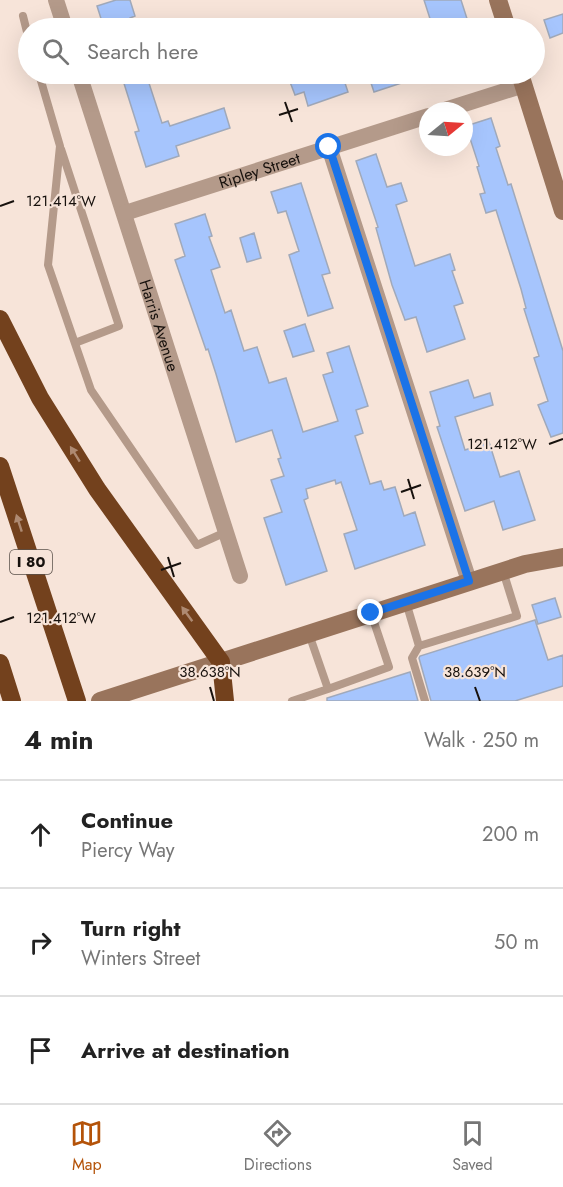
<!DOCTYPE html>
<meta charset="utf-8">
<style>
:root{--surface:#fff;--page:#f2f2f2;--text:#222;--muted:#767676;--line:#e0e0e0;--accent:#b45309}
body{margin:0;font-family:Jost,sans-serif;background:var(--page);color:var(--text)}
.compass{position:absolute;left:419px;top:102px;width:54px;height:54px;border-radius:50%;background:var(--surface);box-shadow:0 6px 24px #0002;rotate:72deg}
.stop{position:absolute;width:18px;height:18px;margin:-14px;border:4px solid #1a73e8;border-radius:50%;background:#fff}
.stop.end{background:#1a73e8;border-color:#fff;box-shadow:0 2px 6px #0008}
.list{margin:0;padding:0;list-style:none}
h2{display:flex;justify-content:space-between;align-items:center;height:78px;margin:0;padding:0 24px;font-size:26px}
h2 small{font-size:20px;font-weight:400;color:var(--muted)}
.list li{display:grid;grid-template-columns:39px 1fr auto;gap:18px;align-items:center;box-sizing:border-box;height:108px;padding:0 24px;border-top:2px solid var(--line)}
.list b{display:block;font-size:22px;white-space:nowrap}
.list p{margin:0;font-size:20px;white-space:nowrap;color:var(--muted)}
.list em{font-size:20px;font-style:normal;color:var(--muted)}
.icon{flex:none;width:33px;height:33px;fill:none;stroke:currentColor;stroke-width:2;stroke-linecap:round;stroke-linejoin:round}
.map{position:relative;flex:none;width:563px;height:701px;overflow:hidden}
.search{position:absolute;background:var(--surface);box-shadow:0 6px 24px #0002;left:18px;right:18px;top:18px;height:66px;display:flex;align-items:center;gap:15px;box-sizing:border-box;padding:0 21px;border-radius:33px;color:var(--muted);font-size:22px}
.sheet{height:402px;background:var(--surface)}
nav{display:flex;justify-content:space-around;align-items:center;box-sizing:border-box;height:84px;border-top:2px solid var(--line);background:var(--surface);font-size:16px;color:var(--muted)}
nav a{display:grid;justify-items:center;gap:3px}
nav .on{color:var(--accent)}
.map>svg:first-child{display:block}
</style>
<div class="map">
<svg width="563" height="701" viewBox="0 0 563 701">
<rect width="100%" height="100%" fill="#f7e4d9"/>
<path fill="#a6c5fd" stroke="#a0a9ba" stroke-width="1.5" d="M 116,0 L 130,0 L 135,16 L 130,18 L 133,28 L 104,28 L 97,6 Z
M 424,0 L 461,0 L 470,28 L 433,28 Z
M 563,14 L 563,33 L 550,38 L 544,20 Z
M 121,74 L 146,74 L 162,123 L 168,121 L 170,126 L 224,108 L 230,128 L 176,146 L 179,156 L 146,167 L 135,132 L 139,131 Z
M 287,74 L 342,74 L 348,92 L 308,106 L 304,92 L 295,95 Z
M 368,74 L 423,74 L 423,76 L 374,92 Z
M 491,118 L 500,146 L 496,148 L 508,185 L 511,184 L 563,351 L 563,433 L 551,437 L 538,405 L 548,401 L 534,358 L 539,356 L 524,309 L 526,308 L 521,289 L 496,210 L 486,213 L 480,194 L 485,193 L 477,167 L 479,166 L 466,126 Z
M 376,154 L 387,187 L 401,183 L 407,201 L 396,205 L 415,266 L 450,254 L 455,270 L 452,271 L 463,303 L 454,306 L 465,339 L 427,352 L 416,317 L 405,320 L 392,285 L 376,228 L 378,227 L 356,161 Z
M 301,183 L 330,273 L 322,275 L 333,308 L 308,316 L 289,255 L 299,251 L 286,211 L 278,213 L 271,192 Z
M 205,214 L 212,236 L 209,237 L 220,267 L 211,270 L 225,313 L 231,310 L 244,351 L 257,347 L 269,383 L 286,378 L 303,432 L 338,421 L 323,375 L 333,372 L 327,353 L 349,346 L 368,406 L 356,410 L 363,433 L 355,436 L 370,484 L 381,481 L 384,490 L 395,487 L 404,516 L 415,512 L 425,545 L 355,569 L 344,534 L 357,530 L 341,482 L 336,484 L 335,480 L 306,489 L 308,498 L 304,500 L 327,571 L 286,585 L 264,518 L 282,512 L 271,480 L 284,476 L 278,459 L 281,458 L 272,430 L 236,442 L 216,374 L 208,349 L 206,350 L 175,260 L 185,256 L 175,224 Z
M 254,233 L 261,258 L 247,262 L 240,238 Z
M 305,324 L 314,351 L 293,357 L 284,331 Z
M 468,380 L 474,398 L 490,393 L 493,405 L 455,417 L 465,450 L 489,442 L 500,477 L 519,471 L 535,520 L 503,530 L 494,501 L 465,511 L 437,427 L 440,426 L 430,392 Z
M 555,598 L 561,617 L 538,624 L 532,605 Z
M 535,620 L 548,660 L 563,655 L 563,686 L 515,701 L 431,701 L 419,658 L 420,656 Z
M 410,672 L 418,701 L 327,701 L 327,698 Z"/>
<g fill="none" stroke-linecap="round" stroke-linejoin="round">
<path stroke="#b49a8a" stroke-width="8" d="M 23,16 L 28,36
M 39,74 L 60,146 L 48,265 L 91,390 L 197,545 L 226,532
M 61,149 L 119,326 L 75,343
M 406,602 L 419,646 L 517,616 L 503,571
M 419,646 L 412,658 L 425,701
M 328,689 L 389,667 L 371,613
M 292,701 L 328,689 L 309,634"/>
<g stroke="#b49a8a" stroke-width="16">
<path d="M 56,0 L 65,28"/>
<path id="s1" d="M 79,74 L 240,576"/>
<path d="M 442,111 L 524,85"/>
<path d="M 329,147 L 469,581"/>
<path id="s2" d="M 125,213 L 428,116"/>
</g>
<path stroke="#99745c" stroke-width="18" d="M 498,0 L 507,28
M 520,74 L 563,211
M 100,701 L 525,564 L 563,557"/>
<path stroke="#73411d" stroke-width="18" d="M 0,319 L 40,398 L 97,489 L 221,662 L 225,701
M 0,466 L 77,701
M 0,663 L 12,701"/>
</g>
<defs><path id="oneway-solid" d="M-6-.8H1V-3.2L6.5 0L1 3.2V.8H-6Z" transform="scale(1.5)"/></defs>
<g fill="#ae8a72">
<use href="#oneway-solid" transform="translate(75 454) rotate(-122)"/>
<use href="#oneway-solid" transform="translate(19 523) rotate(-108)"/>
<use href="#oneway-solid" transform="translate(187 614) rotate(-126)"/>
</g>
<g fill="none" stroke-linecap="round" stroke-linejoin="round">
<path stroke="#1a73e8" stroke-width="8" d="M 329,147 L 469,581 L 371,613"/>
</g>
<path fill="none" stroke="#17110d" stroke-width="2" d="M 285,102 L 292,122M 279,115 L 298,109M 0,206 L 14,201M 549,444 L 563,439M 408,479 L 414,499M 401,492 L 421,485M 168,557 L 174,577M 161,570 L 181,563M 0,622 L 14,617M 210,687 L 214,701M 475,687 L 480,701"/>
<g text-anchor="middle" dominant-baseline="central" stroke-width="4.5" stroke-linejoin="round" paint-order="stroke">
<rect fill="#f7e4d9" stroke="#5a504a" stroke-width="1.5" x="10" y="550" width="42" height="24" rx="4.5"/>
<g font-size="15" font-weight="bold" fill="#17110d">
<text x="31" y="562">I 80</text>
</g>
<g font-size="16" fill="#17110d" stroke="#f7e4d9">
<text stroke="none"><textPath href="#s2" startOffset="141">Ripley Street</textPath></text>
<text stroke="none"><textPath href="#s1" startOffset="264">Harris Avenue</textPath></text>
</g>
</g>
<g font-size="15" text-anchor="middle" fill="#17110d" stroke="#f7e4d9" stroke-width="4.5" stroke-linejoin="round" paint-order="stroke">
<text x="61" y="206">121.414°W</text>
<text x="502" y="449">121.412°W</text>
<text x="61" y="623">121.412°W</text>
<text x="210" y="677">38.638°N</text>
<text x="475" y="677">38.639°N</text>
</g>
</svg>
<svg class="compass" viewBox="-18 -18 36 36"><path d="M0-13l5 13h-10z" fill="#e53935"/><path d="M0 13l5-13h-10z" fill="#767676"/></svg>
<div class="stop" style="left:329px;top:147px"></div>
<div class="stop end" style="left:371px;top:613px"></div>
<div class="search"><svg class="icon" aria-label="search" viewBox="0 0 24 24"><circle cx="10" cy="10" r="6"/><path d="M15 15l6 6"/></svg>Search here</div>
</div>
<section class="sheet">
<h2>4 min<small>Walk · 250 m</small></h2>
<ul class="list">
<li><svg class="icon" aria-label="ahead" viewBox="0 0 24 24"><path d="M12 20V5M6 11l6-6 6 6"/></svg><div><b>Continue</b><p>Piercy Way</p></div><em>200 m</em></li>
<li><svg class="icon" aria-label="right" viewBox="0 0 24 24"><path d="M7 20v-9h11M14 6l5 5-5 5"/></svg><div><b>Turn right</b><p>Winters Street</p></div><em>50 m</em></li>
<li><svg class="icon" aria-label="arrive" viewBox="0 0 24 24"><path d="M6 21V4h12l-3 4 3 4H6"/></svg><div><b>Arrive at destination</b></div></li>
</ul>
</section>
<nav>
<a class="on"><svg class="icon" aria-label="map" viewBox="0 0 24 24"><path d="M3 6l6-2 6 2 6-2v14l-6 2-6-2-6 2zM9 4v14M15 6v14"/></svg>Map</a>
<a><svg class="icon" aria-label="directions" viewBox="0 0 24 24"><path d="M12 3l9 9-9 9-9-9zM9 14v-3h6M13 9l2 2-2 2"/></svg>Directions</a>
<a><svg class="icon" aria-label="saved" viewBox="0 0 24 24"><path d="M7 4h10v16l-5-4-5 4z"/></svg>Saved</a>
</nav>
